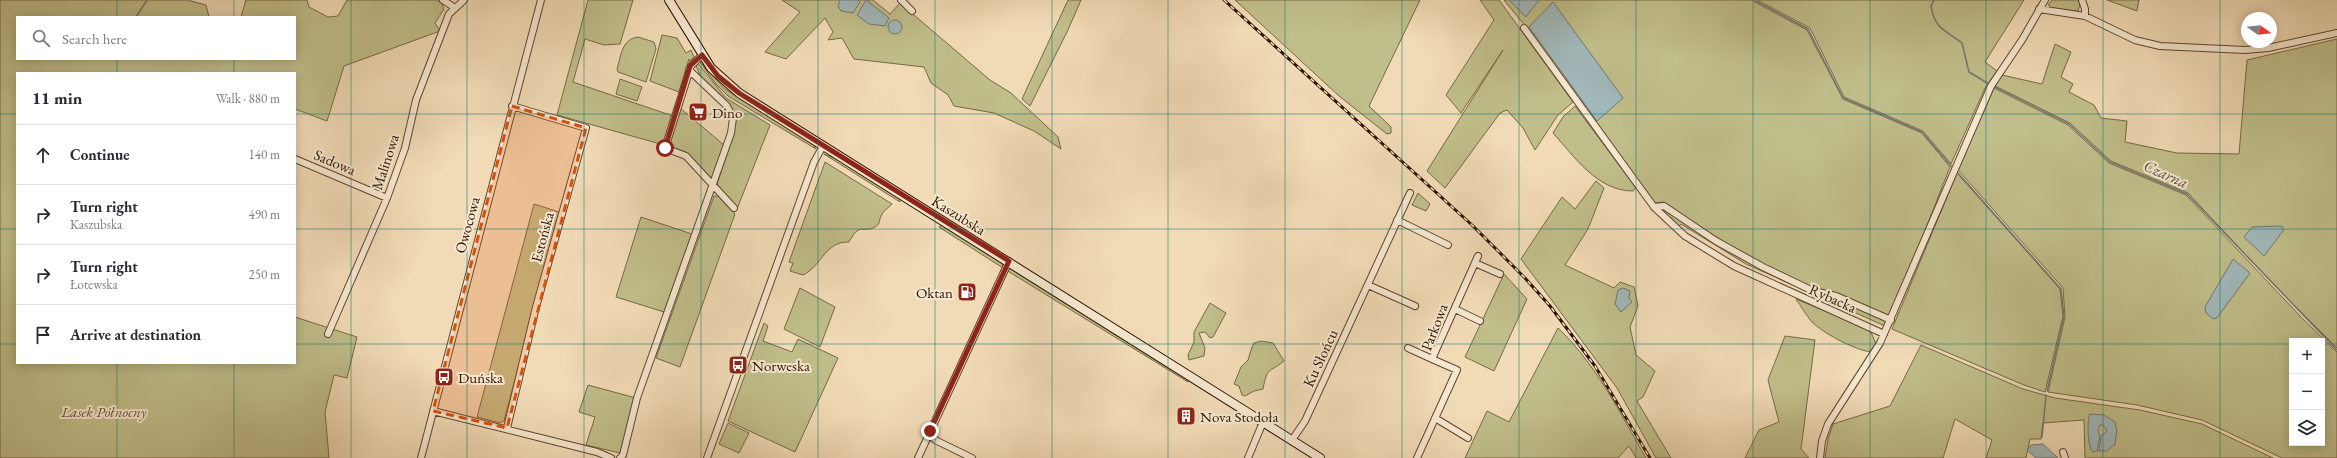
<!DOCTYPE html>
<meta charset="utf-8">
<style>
:root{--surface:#fff;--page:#f7f7f7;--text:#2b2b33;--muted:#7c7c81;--line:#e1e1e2}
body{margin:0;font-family:"EB Garamond",serif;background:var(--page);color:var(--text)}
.controls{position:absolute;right:12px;bottom:12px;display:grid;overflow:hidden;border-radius:0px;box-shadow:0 2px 10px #0003}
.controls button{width:36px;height:36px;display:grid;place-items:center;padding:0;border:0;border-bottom:1px solid var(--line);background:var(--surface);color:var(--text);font:20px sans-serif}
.compass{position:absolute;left:2241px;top:12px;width:36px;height:36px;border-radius:50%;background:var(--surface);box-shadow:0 2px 10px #0003;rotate:104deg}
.stop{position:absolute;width:12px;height:12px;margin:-9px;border:3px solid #8f2418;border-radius:50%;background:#fff}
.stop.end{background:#8f2418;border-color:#fff;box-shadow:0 1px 4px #0008}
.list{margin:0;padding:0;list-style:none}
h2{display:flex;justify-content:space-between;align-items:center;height:52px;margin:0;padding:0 16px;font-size:17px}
h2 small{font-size:13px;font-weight:400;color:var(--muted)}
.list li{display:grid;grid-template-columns:26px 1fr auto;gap:12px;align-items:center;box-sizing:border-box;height:60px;padding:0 16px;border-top:1px solid var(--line)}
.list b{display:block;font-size:15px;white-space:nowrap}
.list p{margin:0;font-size:13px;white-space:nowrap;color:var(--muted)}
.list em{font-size:13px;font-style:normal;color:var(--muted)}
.icon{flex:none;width:22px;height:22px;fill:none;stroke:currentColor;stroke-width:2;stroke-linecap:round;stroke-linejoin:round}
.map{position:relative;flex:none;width:2337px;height:458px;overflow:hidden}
.search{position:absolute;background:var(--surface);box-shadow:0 2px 10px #0003;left:16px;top:16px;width:280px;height:44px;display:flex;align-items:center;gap:10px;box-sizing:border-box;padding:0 14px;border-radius:0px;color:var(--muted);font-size:15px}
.panel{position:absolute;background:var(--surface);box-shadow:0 2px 10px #0003;left:16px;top:72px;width:280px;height:292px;border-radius:0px}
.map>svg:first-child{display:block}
</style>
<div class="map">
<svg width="2337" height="458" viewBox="0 0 2337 458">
<rect width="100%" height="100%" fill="#f1dbb6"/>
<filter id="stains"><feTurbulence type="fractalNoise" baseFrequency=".005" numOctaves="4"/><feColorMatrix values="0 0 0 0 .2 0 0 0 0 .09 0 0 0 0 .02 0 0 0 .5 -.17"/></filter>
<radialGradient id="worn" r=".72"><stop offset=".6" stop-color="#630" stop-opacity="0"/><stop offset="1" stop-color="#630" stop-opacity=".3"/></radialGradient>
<path fill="#c0be8a" stroke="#766845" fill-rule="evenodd" d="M 0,0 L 187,0 L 206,5 L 209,17 L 17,17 L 17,59 L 295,59 L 295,17 L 241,17 L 246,0 L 307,0 L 309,7 L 328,17 L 338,16 L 347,0 L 437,0 L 442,4 L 444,9 L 435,23 L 440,31 L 344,66 L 327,121 L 295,109 L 295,73 L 17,73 L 17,363 L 295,363 L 295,317 L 357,337 L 347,378 L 334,375 L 325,412 L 329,458 L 0,458 Z
M 588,0 L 633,0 L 620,44 L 604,45 L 585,39 L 573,82 L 673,116 L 664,145 L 557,115 Z
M 782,0 L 873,0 L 890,14 L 900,3 L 990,80 L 1011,93 L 1058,137 L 1061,149 L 1034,131 L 994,113 L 954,106 L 948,95 L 931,83 L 924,67 L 854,59 L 842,38 L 828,40 L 833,32 L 825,18 L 786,59 L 765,52 L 800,12 Z
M 1068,0 L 1081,0 L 1067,32 L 1030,106 L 1022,99 Z
M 1235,0 L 1420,0 L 1369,106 L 1391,127 L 1391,133 L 1387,134 L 1339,96 Z
M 1480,0 L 1499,0 L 1573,102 L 1558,115 L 1535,150 L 1523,128 L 1507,110 L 1500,113 L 1445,188 L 1427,171 L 1503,50 L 1461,113 L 1446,95 L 1494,20 Z
M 1504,0 L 1751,0 L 1807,30 L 1843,99 L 1922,133 L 1950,167 L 1892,314 L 1887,317 L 1823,293 L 1747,257 L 1663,202 L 1655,203 L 1526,27 Z
M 1757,0 L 2024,0 L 1985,62 L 1997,71 L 1985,88 L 1951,164 L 1923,131 L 1844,97 L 1810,28 Z
M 2052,0 L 2078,0 L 2080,4 L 2078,11 L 2054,9 L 2048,5 Z
M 2107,0 L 2139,0 L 2137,11 Z
M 662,35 L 677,38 L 686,53 L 691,50 L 694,57 L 690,61 L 689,59 L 679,92 L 650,81 Z
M 638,37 L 654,42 L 656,49 L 646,82 L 618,72 L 617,69 C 621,55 622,39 638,37 Z
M 2337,39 L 2337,348 L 2275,286 L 2188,193 L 2111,161 L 2070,123 L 1995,86 L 2002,75 L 2042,84 L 2055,44 L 2071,52 L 2061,77 L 2073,84 L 2069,92 L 2094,105 L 2101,118 L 2127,121 L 2125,142 L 2177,153 L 2239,154 L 2247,60 Z
M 699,61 L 725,89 L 813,144 L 816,149 L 728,96 L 716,84 Z
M 697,62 L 726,98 L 770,125 L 737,209 L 717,184 L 734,134 L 735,118 L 702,79 L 696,66 Z
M 620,79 L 642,87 L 637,101 L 616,94 Z
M 1994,88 L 2068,125 L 2109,163 L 2186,195 L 2302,318 L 2337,352 L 2337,458 L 2282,458 L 2202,420 L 2137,405 L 2048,392 L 2065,317 L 2063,288 L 1958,170 ZM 2292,341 L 2322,341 L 2322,443 L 2292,443 Z
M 1575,106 L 1636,188 L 1633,191 C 1597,191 1574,156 1553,133 L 1563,117 Z
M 680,108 L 724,145 L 713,180 L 686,152 L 668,147 Z
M 824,154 L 845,162 L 900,198 L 900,202 Z
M 825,162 L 892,204 C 888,208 883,211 881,216 C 879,220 880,225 875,227 C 863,234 860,221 849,242 C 825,241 822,266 803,275 L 790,271 L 793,263 L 789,262 Z
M 1957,173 L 2060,289 L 2063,316 L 2045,392 L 2024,385 L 1892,329 Z
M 1596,181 L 1604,188 L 1588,229 L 1565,265 L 1614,288 L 1620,282 L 1634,287 L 1638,306 L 1630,327 L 1636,355 L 1655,371 L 1643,397 L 1637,401 L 1671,458 L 1656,458 L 1617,388 L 1521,259 L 1562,197 L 1575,209 Z
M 1418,193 L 1430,204 L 1426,211 L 1412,205 Z
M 714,196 L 718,196 L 735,214 L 680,367 L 656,358 Z
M 534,204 L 559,212 L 504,421 L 500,423 L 477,417 Z
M 1662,207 L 1722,247 L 1887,321 L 1885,326 L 1746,264 L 1681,224 L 1678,227 L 1661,209 Z
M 641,217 L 692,234 L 664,312 L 616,297 Z
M 942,225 L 1002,263 L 1003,268 L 939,227 Z
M 1010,268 L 1189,380 L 1188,382 L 1006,270 Z
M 1504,274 L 1527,299 L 1494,371 L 1465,357 Z
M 800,288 L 835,307 L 820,347 L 784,329 Z
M 1796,299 L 1870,330 L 1877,346 L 1873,352 C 1858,352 1823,333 1812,322 C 1806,315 1801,306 1796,299 Z
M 1210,303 L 1226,313 L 1213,337 L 1210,338 L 1205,332 L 1199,333 L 1205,348 L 1204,356 L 1189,360 L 1188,355 L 1194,342 L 1194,332 Z
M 764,323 L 768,326 L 763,341 L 792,352 L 798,339 L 838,358 L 795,452 L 728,421 Z
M 1558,328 C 1596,364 1620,413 1646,458 L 1636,458 L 1629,446 L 1618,458 L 1465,458 L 1487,411 L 1509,422 Z
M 1785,336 L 1815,340 L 1801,449 L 1809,458 L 1745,458 L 1759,430 L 1779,422 L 1768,380 Z
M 1261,341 L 1273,343 L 1284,361 C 1269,373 1267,367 1263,389 L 1254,391 L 1245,396 L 1242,395 L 1239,386 L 1234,384 L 1241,367 L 1248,360 L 1252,347 L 1254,343 Z
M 1921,345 L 2023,389 L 2055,398 L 2140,410 L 2202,424 L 2273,458 L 2085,458 L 2084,420 L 2043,423 L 2041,439 L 2030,439 L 2026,458 L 1986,458 L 1992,440 L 1955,419 L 1943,458 L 1825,458 L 1828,439 L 1833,424 L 1890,406 Z
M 588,385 L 636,398 L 620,453 L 586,445 L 595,417 L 579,412 Z
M 728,423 L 749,433 L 739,453 L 719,444 Z"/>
<path fill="#a1b8ba" stroke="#737670" d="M 840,0 L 858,0 L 860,2 L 853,13 L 841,11 L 838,6 Z
M 866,0 L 889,18 L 885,26 L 869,24 L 857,15 Z
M 1509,0 L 1539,0 L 1526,17 Z
M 1553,2 L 1623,98 L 1597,121 L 1529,27 Z
M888 27a7 7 0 1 1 14 0a7 7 0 1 1-14 0Z
M 2280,226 L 2283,227 L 2283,231 L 2264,256 L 2244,237 L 2252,227 Z
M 2233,259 L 2250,273 L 2217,318 L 2214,319 L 2206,313 L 2205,307 Z
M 1623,288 L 1630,291 L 1629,298 L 1632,302 L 1621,312 L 1615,304 L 1618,290 Z
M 2090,414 L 2104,415 L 2115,422 L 2117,431 L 2115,444 L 2107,451 L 2099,451 L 2101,436 L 2107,431 L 2103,425 L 2100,425 L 2098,430 L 2100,437 L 2097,451 L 2093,452 C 2087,447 2087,418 2090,414 Z
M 2043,444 L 2058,458 L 2036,458 L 2027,450 L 2031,445 Z"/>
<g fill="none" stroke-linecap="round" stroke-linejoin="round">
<path stroke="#737670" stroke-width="1.5" d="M 1754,0 L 1808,29 L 1843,98 L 1922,132 L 1952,167
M 1934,0 L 1931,6 C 1935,30 1946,30 1962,43 L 1969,72 L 1989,84
M 136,17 L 147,0
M 1995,87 L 2069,124 L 2110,162 L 2187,194 L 2337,350
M 1957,172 L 2061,289 L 2064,316 L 2047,391
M 2042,437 L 2046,395"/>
<defs>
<path id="minor" d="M 443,0 L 455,8
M 901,0 L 912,11
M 2082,0 L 2085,9 L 2085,16
M 2039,9 L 2085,16 L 2135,40 L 2160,46 L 2245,50 L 2268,48 L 2337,33
M 1524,28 L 1654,207 L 1685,236 L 1734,266 L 1884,334
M 702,55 L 691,66 L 665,148 L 686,156 L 734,208
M 295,159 L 387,198
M 1654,207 L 1664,206 L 1716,241 L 1763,267 L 1813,291 L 1836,296 L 1891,320
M 1397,220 L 1448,245
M 1475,263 L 1500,274
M 1368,285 L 1415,306
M 1455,309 L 1480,321
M 328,334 L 387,198 L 405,148 L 416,100 L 449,14 L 464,0
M 1408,348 L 1432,359
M 433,411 L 597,452 L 611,458
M 1435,418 L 1468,438
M 507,428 L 536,307 L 586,128 L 512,106
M 930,431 L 933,438 L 937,441 L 972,458
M 1292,440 L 1305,421 L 1410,193
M 2063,452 L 2065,458
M 421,458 L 541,0
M 620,458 L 623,455 L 637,398 L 731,133 L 733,118 L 727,106 L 689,70
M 707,458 L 814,162 L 823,146
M 918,458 L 1009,261
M 1248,458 L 1263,422
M 1417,458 L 1457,370 L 1432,359 L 1478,256
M 1820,458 L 1822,441 L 1828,424 L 1880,343 L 1991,86 L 2022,40 L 2045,0"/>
<path id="secondary" d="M 669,0 L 711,68 L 739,93 L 1320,458"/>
</defs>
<use href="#minor" stroke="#5e452e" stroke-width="8"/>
<use href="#secondary" stroke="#2d1300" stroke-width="10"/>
<use href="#minor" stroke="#f6e8d0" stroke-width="6"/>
<use href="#secondary" stroke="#f6e8d0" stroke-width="8"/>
<defs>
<path id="rail" d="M 1224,0 L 1472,225 L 1525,278 L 1550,306 L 1595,366 L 1650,458"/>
</defs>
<use href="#rail" stroke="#2d1300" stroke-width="3"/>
<use href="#rail" stroke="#f6e8d0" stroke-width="1.5" stroke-dasharray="4.5" stroke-linecap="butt"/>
</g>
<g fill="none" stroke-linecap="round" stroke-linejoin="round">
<path stroke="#8f2418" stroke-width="5" d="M 665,148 L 690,66 L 702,55 L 718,76 L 739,93 L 1009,261 L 930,431"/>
</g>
<path fill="#d5520b" fill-opacity="0.2" stroke="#d5520b" stroke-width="3" stroke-dasharray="8 5" stroke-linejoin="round" d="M 512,106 L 586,128 L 507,428 L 433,411 Z"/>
<path fill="none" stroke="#0f766e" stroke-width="1" stroke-opacity="0.55" d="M 117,0 L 117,17M 234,0 L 234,17M 351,0 L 351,458M 467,0 L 467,458M 584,0 L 584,458M 701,0 L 701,458M 818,0 L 818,458M 935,0 L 935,458M 1052,0 L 1052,458M 1168,0 L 1168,458M 1285,0 L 1285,458M 1402,0 L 1402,458M 1519,0 L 1519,458M 1636,0 L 1636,458M 1753,0 L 1753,458M 1870,0 L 1870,458M 1986,0 L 1986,458M 2103,0 L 2103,458M 2220,0 L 2220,458M 117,59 L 117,73M 234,59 L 234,73M 0,114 L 17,114M 295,114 L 2337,114M 0,229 L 17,229M 295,229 L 2337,229M 0,344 L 17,344M 295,344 L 2292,344M 2322,344 L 2337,344M 117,363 L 117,458M 234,363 L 234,458"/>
<defs>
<symbol id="supermarket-square" viewBox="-11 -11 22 22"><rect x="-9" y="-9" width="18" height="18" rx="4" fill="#8f2418" stroke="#f6e8d0"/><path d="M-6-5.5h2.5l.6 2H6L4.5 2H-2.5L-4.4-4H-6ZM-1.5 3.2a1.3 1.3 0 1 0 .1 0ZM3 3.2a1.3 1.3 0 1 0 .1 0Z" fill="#fff"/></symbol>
<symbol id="fuel-square" viewBox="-11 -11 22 22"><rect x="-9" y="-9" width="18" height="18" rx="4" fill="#8f2418" stroke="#f6e8d0"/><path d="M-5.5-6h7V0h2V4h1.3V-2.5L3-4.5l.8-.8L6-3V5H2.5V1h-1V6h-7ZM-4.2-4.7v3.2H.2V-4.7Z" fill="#fff"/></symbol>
<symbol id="bus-square" viewBox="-11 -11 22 22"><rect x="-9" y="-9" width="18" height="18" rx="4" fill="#8f2418" stroke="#f6e8d0"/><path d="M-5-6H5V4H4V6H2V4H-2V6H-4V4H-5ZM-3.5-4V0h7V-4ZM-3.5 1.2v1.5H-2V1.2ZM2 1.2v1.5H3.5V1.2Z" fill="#fff"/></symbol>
<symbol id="building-square" viewBox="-11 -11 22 22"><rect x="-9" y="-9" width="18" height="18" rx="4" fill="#8f2418" stroke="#f6e8d0"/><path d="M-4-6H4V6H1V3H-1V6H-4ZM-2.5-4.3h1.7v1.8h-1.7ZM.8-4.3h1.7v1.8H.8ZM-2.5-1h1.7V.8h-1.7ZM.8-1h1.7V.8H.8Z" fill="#fff"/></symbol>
</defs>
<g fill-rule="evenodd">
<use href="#supermarket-square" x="687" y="101" width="22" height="22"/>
<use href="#fuel-square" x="956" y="281" width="22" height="22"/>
<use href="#bus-square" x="727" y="354" width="22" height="22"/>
<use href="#bus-square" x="433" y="366" width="22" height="22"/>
<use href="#building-square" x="1175" y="405" width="22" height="22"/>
</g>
<g text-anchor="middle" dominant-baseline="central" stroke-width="4" stroke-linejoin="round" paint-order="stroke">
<g font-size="15" fill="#2d1300" stroke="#f6e8d0" text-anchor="start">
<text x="712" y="112">Dino</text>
<text x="953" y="292" text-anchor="end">Oktan</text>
<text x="752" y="365">Norweska</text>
<text x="458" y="377">Duńska</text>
<text x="1200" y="416">Nova Stodoła</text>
</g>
<g font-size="15" fill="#2d1300" stroke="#f6e8d0">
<text transform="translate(335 162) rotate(23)">Sadowa</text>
<text transform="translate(385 162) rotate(-72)">Malinowa</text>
<text transform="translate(959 215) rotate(32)">Kaszubska</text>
<text transform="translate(467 225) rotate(-75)">Owocowa</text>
<text transform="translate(542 237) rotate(-75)">Estońska</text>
<text transform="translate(1833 298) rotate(24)">Rybacka</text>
<text transform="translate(1434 327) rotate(-69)">Parkowa</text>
<text transform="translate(1320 358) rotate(-65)">Ku Słońcu</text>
</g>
<g font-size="15" font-style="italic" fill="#604f30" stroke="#f6e8d0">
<text x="104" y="411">Lasek Północny</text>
</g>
<g font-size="16" font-style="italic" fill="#564d41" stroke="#f6e8d0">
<text transform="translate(2166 174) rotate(24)">Czarna</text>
</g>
</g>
<rect width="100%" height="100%" filter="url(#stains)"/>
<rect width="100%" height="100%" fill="url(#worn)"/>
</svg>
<div class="controls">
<button>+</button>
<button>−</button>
<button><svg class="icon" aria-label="layers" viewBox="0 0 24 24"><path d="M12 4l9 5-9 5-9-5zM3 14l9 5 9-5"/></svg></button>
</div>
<svg class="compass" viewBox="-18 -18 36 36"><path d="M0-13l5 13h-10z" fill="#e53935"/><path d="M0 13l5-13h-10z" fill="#7c7c81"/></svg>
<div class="stop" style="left:665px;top:148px"></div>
<div class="stop end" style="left:930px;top:431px"></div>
<div class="search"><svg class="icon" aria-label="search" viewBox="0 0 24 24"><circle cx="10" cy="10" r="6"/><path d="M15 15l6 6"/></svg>Search here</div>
<section class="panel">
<h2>11 min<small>Walk · 880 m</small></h2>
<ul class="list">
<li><svg class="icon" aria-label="ahead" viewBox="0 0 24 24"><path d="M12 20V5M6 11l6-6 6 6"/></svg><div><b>Continue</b></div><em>140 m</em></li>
<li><svg class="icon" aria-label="right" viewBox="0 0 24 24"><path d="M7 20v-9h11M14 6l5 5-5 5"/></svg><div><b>Turn right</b><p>Kaszubska</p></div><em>490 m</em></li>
<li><svg class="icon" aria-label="right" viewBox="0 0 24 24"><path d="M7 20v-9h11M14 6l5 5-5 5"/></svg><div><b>Turn right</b><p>Łotewska</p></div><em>250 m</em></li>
<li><svg class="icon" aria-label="arrive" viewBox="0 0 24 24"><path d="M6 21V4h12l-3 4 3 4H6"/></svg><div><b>Arrive at destination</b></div></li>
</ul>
</section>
</div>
